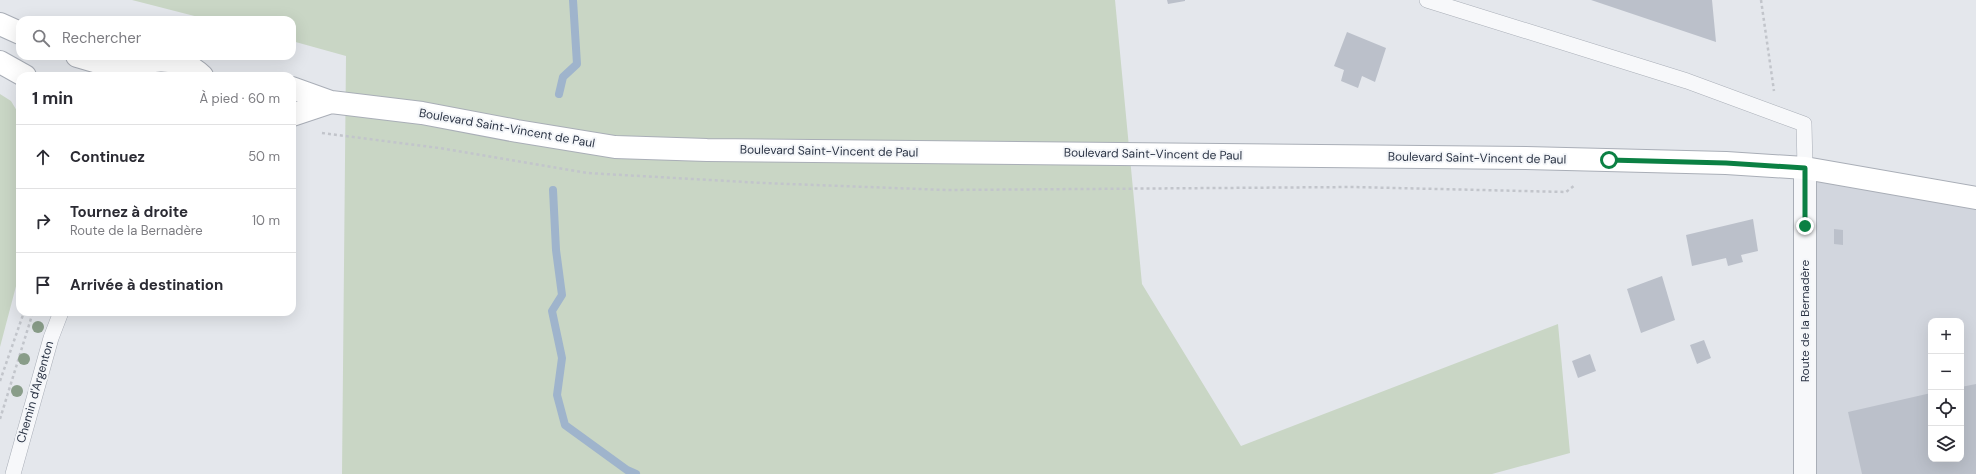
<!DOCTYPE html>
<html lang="fr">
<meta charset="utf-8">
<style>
:root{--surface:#fff;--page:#f2f2f3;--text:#2b2b33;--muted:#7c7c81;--line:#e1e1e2}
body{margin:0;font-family:"DM Sans",sans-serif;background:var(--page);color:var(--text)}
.controls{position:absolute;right:12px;bottom:12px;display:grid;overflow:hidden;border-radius:8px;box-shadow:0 4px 16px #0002}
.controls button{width:36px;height:36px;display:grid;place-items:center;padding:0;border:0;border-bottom:1px solid var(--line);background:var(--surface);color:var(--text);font:20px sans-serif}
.stop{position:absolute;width:12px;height:12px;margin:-9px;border:3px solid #0b8043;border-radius:50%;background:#fff}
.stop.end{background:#0b8043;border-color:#fff;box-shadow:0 1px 4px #0008}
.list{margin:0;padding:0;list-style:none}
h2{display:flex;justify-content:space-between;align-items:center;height:52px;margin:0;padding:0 16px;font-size:17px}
h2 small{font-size:13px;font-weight:400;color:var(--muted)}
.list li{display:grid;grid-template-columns:26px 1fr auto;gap:12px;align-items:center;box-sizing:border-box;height:64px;padding:0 16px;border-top:1px solid var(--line)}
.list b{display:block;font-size:15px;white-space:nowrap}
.list p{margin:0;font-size:13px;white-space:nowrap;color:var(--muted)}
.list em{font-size:13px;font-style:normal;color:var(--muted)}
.icon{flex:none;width:22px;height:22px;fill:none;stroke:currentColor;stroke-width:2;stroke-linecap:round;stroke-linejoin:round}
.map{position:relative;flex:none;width:1976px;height:474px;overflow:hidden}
.search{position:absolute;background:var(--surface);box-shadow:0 4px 16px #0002;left:16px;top:16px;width:280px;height:44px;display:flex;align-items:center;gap:10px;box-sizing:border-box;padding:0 14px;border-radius:12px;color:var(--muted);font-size:15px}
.panel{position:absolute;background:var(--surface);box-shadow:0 4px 16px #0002;left:16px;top:72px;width:280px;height:244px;border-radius:12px}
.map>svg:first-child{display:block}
</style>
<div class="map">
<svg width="1976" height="474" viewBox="0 0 1976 474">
<rect width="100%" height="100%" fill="#e4e7ec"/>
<path fill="#d2d6de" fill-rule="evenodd" d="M 1805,168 L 1976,198 L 1976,474 L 1805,474 ZM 1931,321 L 1961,321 L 1961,459 L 1931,459 Z"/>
<path fill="#c9d6c5" d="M 132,0 L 1115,0 L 1142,284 L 1241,446 L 1558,324 L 1570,453 L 1492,474 L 342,474 L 346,56 L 292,41 L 292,20 L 210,20 Z
M 0,94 L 11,101 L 20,116 L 20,271 L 0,347 Z"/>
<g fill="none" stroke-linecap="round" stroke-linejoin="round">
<path stroke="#9fb4cc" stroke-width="8" d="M 559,94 L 563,77 L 577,64 L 573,0
M 553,190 L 556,250 L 562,295 L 552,311 L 562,358 L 557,395 L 565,425 L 627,470 L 636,474"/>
</g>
<path fill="#bbc0ca" d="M 1167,0 L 1185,0 L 1185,1 L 1168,4 Z
M 1591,0 L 1712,0 L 1716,42 Z
M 1347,32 L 1386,48 L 1375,82 L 1362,76 L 1358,88 L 1341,81 L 1344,70 L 1334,66 Z
M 1753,219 L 1758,251 L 1741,255 L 1743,262 L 1728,266 L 1726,258 L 1692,266 L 1686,235 Z
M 1834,229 L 1843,230 L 1843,245 L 1834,244 Z
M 1662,276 L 1675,320 L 1641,333 L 1627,289 Z
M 1704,340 L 1711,358 L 1697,364 L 1690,345 Z
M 1590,354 L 1596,371 L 1578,378 L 1572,361 Z
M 1976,384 L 1976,474 L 1862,474 L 1848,412 L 1931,393 L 1931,459 L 1961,459 L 1961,387 Z"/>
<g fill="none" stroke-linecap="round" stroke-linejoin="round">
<defs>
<path id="service" d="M 1427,0 L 1687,81 L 1804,124 L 1805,168
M 13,474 L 51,338 L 61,312"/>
<path id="minor" d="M 1805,168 L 1805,474"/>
<path id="secondary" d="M 0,24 L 20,33
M 77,56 L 125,70
M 0,62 L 25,76
M 118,76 C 141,57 179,54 202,76
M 292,88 L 331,102 L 422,113 L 517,131 L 615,147 L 707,150 L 1526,158 L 1726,163 L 1805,168 L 1976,198
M 292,115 L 331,102"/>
</defs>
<use href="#service" stroke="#a9aeb7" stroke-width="16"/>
<use href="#minor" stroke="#a9aeb7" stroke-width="24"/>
<use href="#secondary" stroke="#a9aeb7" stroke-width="24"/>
<path stroke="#c2c5cb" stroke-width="2.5" stroke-dasharray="3 3" stroke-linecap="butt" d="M 1761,0 L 1774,91
M 322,133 L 439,148 L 587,173 L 763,183 L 946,190 L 1353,187 L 1566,192 L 1575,185
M 0,381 L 24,312
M 0,419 L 33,312"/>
<use href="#service" stroke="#f7f8fa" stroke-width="15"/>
<use href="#minor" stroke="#f7f8fa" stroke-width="22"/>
<use href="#secondary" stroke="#fff" stroke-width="22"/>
</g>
<g fill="#899d89">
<circle cx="38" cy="327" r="6"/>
<circle cx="24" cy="359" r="6"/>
<circle cx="17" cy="391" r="6"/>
</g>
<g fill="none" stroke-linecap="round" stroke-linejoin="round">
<path stroke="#0b8043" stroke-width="5" d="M 1609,160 L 1726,163 L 1805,168 L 1805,226"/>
</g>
<g text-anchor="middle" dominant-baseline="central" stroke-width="4" stroke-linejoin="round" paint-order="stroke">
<g font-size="12" fill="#2b3445" stroke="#f4f6f9">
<text transform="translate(507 128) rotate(10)">Boulevard Saint-Vincent de Paul</text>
<text transform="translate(829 151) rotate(1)">Boulevard Saint-Vincent de Paul</text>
<text transform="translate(1153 154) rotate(1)">Boulevard Saint-Vincent de Paul</text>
<text transform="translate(1477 158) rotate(1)">Boulevard Saint-Vincent de Paul</text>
<text transform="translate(1805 321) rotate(-90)">Route de la Bernadère</text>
<text transform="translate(35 392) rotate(-74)">Chemin d'Argenton</text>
</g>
</g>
</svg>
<div class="controls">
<button>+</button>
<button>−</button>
<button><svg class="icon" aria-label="locate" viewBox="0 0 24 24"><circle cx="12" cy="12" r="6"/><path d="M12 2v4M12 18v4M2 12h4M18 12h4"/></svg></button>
<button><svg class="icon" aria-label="layers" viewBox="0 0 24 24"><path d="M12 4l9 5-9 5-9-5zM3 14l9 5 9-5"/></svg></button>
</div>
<div class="stop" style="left:1609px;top:160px"></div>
<div class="stop end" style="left:1805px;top:226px"></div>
<div class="search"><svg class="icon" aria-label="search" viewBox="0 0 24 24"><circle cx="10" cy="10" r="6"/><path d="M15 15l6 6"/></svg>Rechercher</div>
<section class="panel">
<h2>1 min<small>À pied · 60 m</small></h2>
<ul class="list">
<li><svg class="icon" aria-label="ahead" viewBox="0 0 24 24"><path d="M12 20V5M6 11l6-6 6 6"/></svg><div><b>Continuez</b></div><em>50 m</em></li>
<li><svg class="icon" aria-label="right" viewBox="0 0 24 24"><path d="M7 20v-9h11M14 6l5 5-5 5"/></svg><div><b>Tournez à droite</b><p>Route de la Bernadère</p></div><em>10 m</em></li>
<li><svg class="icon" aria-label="arrive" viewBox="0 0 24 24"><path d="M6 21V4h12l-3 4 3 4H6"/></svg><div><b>Arrivée à destination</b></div></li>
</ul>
</section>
</div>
